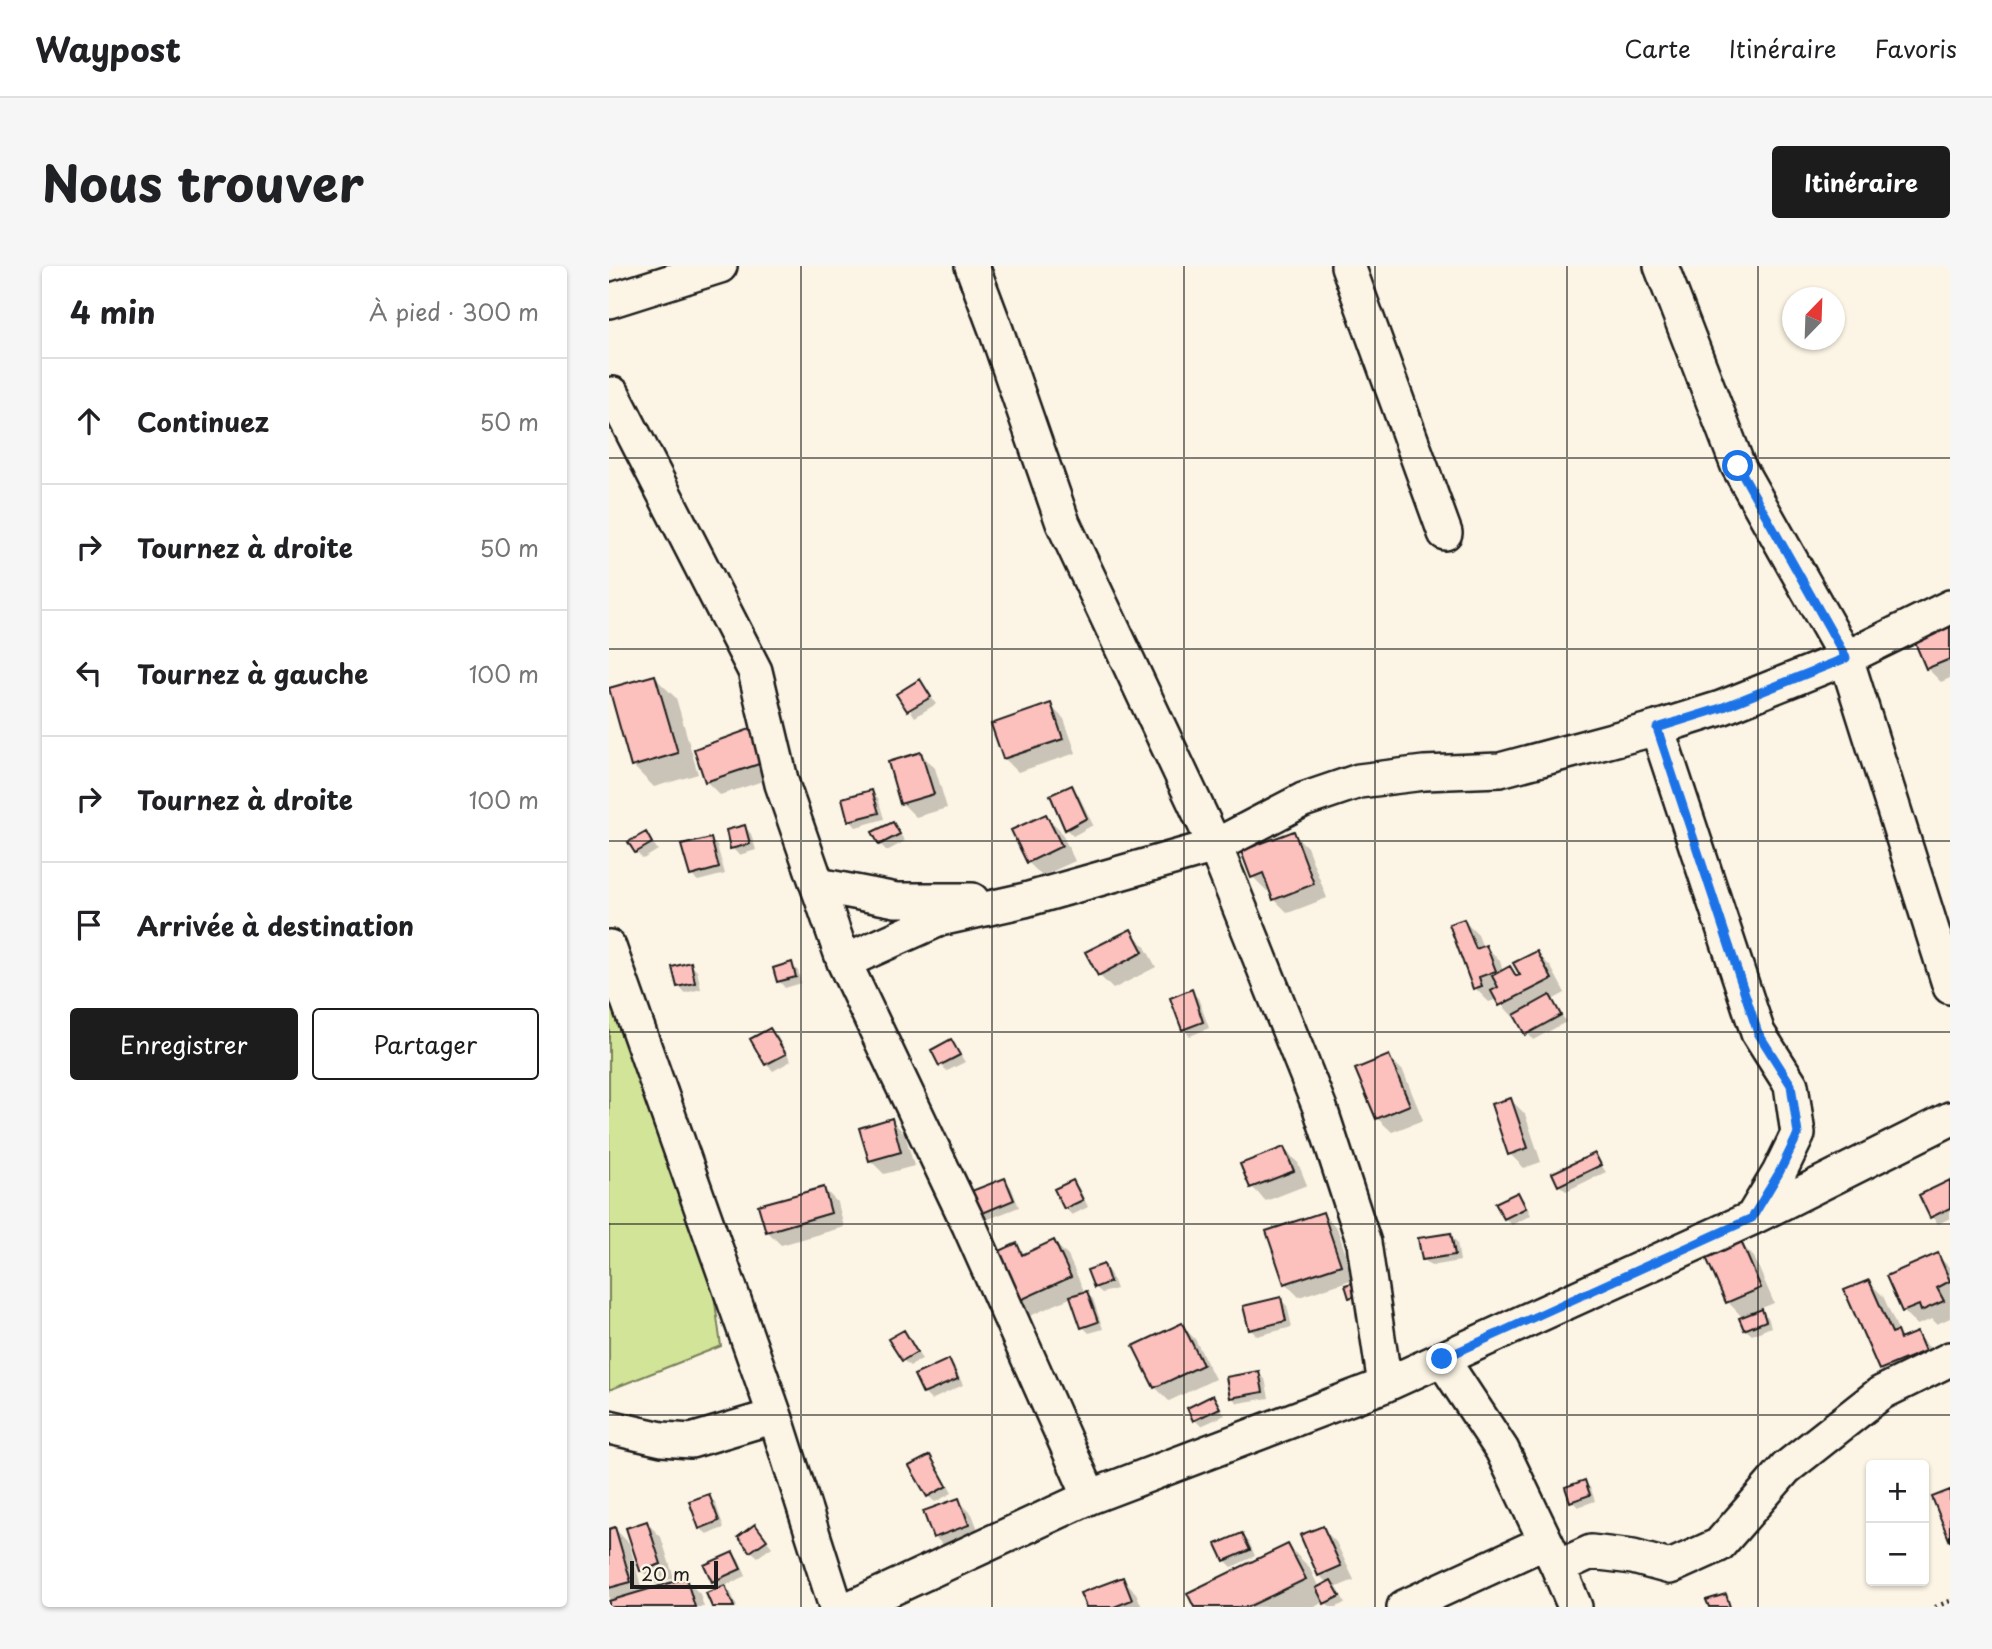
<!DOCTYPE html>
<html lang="fr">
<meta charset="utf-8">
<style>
:root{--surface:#fff;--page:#f6f6f6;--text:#202124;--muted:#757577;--line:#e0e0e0;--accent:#1c1c1c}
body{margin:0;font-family:"Playpen Sans",sans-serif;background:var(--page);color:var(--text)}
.controls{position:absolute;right:21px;bottom:21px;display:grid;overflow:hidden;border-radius:7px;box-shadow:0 2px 5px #0004}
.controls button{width:63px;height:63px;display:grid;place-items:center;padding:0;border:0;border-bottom:2px solid var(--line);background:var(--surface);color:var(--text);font:35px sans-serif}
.compass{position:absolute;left:1173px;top:21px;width:63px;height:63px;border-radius:50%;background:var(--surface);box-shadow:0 2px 5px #0004;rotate:23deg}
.scale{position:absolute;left:21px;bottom:18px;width:88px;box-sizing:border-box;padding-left:7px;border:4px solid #1c1c1c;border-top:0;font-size:19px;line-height:24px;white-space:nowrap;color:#1c1c1c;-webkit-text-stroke:5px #fcf5e5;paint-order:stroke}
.stop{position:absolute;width:21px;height:21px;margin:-16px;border:5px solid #1a73e8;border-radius:50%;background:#fff}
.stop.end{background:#1a73e8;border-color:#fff;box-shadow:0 2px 7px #0008}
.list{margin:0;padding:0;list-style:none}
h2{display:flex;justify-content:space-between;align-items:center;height:91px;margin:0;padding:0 28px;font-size:30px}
h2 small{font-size:23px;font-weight:400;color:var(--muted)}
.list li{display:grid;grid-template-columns:46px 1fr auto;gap:21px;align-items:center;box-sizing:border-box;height:126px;padding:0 28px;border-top:2px solid var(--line)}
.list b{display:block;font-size:26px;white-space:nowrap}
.list em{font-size:23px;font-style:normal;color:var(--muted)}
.actions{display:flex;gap:14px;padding:21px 28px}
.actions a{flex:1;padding:16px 0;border:2px solid var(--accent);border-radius:7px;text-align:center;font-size:24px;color:var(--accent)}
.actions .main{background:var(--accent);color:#fff}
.icon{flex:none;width:38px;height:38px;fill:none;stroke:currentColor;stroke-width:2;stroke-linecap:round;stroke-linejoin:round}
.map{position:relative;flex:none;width:1341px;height:1341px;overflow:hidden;border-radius:7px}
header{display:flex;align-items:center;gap:42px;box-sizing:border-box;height:98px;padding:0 35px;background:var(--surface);border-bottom:2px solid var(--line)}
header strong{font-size:33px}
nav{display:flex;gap:38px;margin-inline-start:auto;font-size:24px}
.intro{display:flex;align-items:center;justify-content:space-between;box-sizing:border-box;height:168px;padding:0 42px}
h1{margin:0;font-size:49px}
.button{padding:18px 32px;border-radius:7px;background:var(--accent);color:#fff;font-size:24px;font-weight:700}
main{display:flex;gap:42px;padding:0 42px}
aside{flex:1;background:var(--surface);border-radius:7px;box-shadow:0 2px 5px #0004}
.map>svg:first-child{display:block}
</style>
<header>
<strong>Waypost</strong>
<nav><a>Carte</a><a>Itinéraire</a><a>Favoris</a></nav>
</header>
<div class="intro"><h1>Nous trouver</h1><a class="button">Itinéraire</a></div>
<main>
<aside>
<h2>4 min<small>À pied · 300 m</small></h2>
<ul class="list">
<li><svg class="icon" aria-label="ahead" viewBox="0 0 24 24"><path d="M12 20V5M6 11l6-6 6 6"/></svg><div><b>Continuez</b></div><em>50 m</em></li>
<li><svg class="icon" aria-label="right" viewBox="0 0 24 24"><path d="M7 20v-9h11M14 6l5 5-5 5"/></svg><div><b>Tournez à droite</b></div><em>50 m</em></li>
<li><svg class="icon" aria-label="left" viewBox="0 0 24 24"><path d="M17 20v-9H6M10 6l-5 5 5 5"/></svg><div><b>Tournez à gauche</b></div><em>100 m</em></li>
<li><svg class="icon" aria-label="right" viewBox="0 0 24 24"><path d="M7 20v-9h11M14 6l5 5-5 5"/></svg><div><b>Tournez à droite</b></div><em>100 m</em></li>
<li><svg class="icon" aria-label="arrive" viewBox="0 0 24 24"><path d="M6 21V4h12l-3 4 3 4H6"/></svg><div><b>Arrivée à destination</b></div></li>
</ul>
<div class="actions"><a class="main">Enregistrer</a><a>Partager</a></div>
</aside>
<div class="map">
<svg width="1341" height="1341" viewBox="0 0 1341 1341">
<rect width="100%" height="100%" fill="#fcf5e5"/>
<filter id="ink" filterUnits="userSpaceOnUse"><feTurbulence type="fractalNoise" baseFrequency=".0143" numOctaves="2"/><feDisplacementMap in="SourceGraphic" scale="14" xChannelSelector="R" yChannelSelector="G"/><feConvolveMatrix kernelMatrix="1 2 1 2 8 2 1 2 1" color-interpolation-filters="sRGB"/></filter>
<g filter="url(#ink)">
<path fill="#d2e498" stroke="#77805a" stroke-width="2" d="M 0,691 L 97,970 L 112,1080 L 0,1124 Z"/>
<path fill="#0003" d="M 1341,346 L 1341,412 L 1332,416 L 1318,402 Z
M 45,411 L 67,432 L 89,508 L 45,521 L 24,500 L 0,424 Z
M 311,415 L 327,438 L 306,451 L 290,428 Z
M 441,439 L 455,453 L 467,487 L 409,506 L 395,492 Z
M 141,465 L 155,480 L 166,511 L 111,529 L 97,515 Z
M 312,488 L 326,502 L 338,542 L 307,551 L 293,537 Z
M 462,521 L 469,528 L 484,559 L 464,570 L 457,563 Z
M 263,526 L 269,532 L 275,553 L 247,561 L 241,554 Z
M 437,550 L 451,564 L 466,595 L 433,610 L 419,596 Z
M 284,558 L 296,575 L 278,585 L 271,578 Z
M 136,561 L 142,568 L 147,584 L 130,589 L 123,582 Z
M 684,567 L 698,581 L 718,632 L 679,647 L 665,633 L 662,623 L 658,625 L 644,611 Z
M 37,568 L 49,584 L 34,593 L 27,586 Z
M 101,574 L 108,580 L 116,608 L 89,615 L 82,609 Z
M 855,655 L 869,669 L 874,682 L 877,681 L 891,695 L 894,706 L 901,702 L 910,711 L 928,687 L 942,701 L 956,727 L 943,734 L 957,756 L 924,774 L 908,752 L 906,753 L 888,733 L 880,736 L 866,722 Z
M 521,665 L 535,679 L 547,701 L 504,723 L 490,709 Z
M 81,698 L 88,705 L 92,723 L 76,727 L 69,720 Z
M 182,698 L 189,705 L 192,717 L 176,722 L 170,715 Z
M 582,726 L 589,732 L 600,762 L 581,770 L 574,763 Z
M 161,764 L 168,770 L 182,795 L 164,805 L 158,798 Z
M 342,775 L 356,796 L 338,805 L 332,799 Z
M 780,791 L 794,805 L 814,854 L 783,866 L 768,852 Z
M 902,834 L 916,848 L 932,896 L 915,902 L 901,888 Z
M 282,854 L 296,868 L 305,900 L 275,908 L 261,894 Z
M 675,883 L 689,897 L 698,919 L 657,935 L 643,921 L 634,899 Z
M 985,889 L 997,906 L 957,925 L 950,919 Z
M 395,914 L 402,921 L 410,941 L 377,954 L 370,948 Z
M 463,916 L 470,922 L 479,941 L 463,949 L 456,942 Z
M 1341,916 L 1341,952 L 1329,958 L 1323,951 L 1312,930 Z
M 215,923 L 229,937 L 235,961 L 172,979 L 158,965 Z
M 908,928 L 915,934 L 922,949 L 903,959 L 896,952 Z
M 714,948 L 728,962 L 745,1013 L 690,1031 L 676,1017 Z
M 841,969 L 848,976 L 851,995 L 822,1000 L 815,993 Z
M 445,976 L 459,990 L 476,1027 L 484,1033 L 494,1063 L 480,1067 L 474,1061 L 463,1031 L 421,1050 L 407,1036 L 408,979 L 417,989 Z
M 1131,977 L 1145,991 L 1165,1037 L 1150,1043 L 1159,1051 L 1162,1061 L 1143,1069 L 1136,1063 L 1134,1052 L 1119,1036 L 1099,990 Z
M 1328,989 L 1341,1002 L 1341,1052 L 1328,1058 L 1323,1053 L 1308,1059 L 1294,1045 Z
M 494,1000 L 501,1007 L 507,1023 L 493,1027 L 486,1021 Z
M 1260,1016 L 1274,1030 L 1292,1071 L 1294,1074 L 1307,1068 L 1321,1082 L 1329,1099 L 1285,1117 L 1271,1103 Z
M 671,1033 L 678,1040 L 683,1061 L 648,1070 L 641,1063 Z
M 572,1059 L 586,1073 L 606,1113 L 560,1135 L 546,1121 Z
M 294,1066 L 313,1093 L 301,1100 L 294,1094 Z
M 339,1095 L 346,1102 L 354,1119 L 322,1134 L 315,1127 Z
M 649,1107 L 656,1113 L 660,1132 L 629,1137 L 622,1131 Z
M 604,1132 L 616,1149 L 592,1160 L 586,1154 Z
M 321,1191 L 327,1198 L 343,1227 L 326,1236 L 319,1230 Z
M 976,1216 L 982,1223 L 986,1235 L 969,1241 L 963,1235 Z
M 99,1230 L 106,1236 L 115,1262 L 98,1268 L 91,1262 Z
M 349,1234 L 363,1248 L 373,1274 L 340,1285 L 326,1271 Z
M 38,1257 L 52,1271 L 65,1312 L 46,1318 L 32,1304 Z
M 713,1262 L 727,1276 L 745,1314 L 728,1321 L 736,1337 L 727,1341 L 721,1341 L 716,1335 L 704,1341 L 587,1341 L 679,1280 L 700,1301 L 710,1322 L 719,1318 L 710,1309 Z
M 6,1263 L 20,1277 L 34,1327 L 77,1314 L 91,1328 L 95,1341 L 0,1341 L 0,1265 Z
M 152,1267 L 163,1281 L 149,1291 L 142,1285 Z
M 633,1269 L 640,1276 L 646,1290 L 623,1301 L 616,1294 Z
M 124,1288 L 130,1294 L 137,1310 L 115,1320 L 122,1327 L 128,1341 L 105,1341 L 111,1323 L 104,1315 Z
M 513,1313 L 527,1327 L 533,1341 L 479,1341 Z"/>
<path fill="#fcc0bd" stroke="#1c1c1c" stroke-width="2" d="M 1341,343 L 1341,393 L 1317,403 L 1299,360 Z
M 46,409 L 69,487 L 22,501 L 0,422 Z
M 311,413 L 322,431 L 298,445 L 287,428 Z
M 442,437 L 454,473 L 394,493 L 382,458 Z
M 141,463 L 153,497 L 96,516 L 85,483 Z
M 312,486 L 325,528 L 291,538 L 279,496 Z
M 463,519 L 478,552 L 456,564 L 441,529 Z
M 263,524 L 270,547 L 239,555 L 233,532 Z
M 437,548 L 453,580 L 418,597 L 402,564 Z
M 284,556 L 291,568 L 270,579 L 263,566 Z
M 136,559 L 141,578 L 121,583 L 117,564 Z
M 685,565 L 705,618 L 664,634 L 654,607 L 642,612 L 632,585 Z
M 37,566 L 43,577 L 26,587 L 19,576 Z
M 102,572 L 110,602 L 81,610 L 72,579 Z
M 855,653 L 867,683 L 877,679 L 887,705 L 870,711 L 873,720 L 864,723 L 840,658 Z
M 522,663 L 534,686 L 489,710 L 476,686 Z
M 928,685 L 943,713 L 890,740 L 882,725 L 889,721 L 883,710 L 901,700 L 907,710 L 911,709 L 904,697 Z
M 82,696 L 86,717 L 68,721 L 63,701 Z
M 183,696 L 187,711 L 168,716 L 164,702 Z
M 583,723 L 594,756 L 573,764 L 561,732 Z
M 941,729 L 952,749 L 916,769 L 905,749 Z
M 161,762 L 177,788 L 156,799 L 141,773 Z
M 342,773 L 351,789 L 330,800 L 322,784 Z
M 780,789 L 801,839 L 767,853 L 746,803 Z
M 902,832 L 919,882 L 899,889 L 882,838 Z
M 283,852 L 292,886 L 260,895 L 250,862 Z
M 675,881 L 685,905 L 641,922 L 631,898 Z
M 986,887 L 992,899 L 949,920 L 943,907 Z
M 396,912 L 405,934 L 369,949 L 360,926 Z
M 464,914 L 474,934 L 455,943 L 445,923 Z
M 1341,914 L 1341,942 L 1321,952 L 1310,929 Z
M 215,921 L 222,947 L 157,966 L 149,939 Z
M 909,926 L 917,942 L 895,953 L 886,937 Z
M 714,946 L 732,999 L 675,1018 L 657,965 Z
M 842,967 L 846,989 L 813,994 L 809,972 Z
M 445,974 L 462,1011 L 405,1037 L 382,989 L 408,977 L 413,989 Z
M 1132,975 L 1152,1022 L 1117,1037 L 1096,989 Z
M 1329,987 L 1341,1015 L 1328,1022 L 1335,1035 L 1312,1045 L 1310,1039 L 1293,1046 L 1277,1010 Z
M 495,998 L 501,1016 L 485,1022 L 478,1004 Z
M 754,1014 L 758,1026 L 740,1032 L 736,1019 Z
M 1260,1014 L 1283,1067 L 1288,1065 L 1291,1073 L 1308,1066 L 1316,1085 L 1270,1104 L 1235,1024 Z
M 478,1025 L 489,1056 L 472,1062 L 461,1030 Z
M 672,1031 L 677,1055 L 640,1064 L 634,1040 Z
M 1153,1043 L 1157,1055 L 1135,1064 L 1130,1052 Z
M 573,1057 L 594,1099 L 545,1122 L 524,1080 Z
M 295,1064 L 308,1086 L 293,1095 L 279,1073 Z
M 340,1093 L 349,1113 L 314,1128 L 305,1109 Z
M 650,1105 L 654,1126 L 621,1132 L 617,1111 Z
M 604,1129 L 611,1142 L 584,1155 L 578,1142 Z
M 321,1189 L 338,1220 L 318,1231 L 300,1200 Z
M 976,1214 L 981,1229 L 961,1236 L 956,1221 Z
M 1341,1224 L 1341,1276 L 1323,1231 Z
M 100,1228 L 110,1255 L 90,1263 L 80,1235 Z
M 350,1232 L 360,1259 L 324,1272 L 314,1245 Z
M 38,1255 L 52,1298 L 31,1305 L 17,1262 Z
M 146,1258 L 158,1274 L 141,1286 L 129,1271 Z
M 714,1260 L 732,1300 L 709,1310 L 691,1269 Z
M 6,1261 L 22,1316 L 0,1322 L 0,1263 Z
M 633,1267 L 641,1284 L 615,1295 L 607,1278 Z
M 679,1278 L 697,1313 L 639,1341 L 585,1341 L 578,1327 Z
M 124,1286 L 132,1303 L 103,1316 L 95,1299 Z
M 514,1311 L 523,1334 L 505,1341 L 477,1341 L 471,1327 Z
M 77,1312 L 86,1341 L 0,1341 L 0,1335 Z
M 722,1314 L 731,1330 L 715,1338 L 707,1322 Z
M 116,1319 L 125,1341 L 103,1341 L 97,1327 Z
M 1117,1328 L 1121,1341 L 1100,1341 L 1097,1334 Z"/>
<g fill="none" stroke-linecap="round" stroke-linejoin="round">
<defs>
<path id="minor" d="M 363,0 L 387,64 L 454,257 L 606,580 L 711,842 L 755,977 L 776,1119
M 739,0 L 836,267
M 1052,0 L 1129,200 L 1237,392 L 1341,721
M 0,35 L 111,0
M 4,128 L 146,405 L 173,518 L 235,696 L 360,959 L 481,1231
M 1048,462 L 1149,767 L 1182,819 L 1189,868 L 1170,907 L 1143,952
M 209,619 L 287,634 L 363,634
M 0,681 L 166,1150 L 227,1341
M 235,696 L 331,653 L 416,634 L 606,580 L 694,534 L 750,515 L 815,507 L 891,504 L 1048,462 L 1112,442 L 1237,392 L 1341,341
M 833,1093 L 893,1184 L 949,1301 L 966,1341
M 0,1161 L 53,1173 L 82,1175 L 166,1150
M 949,1301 L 982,1286 L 1024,1291 L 1061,1301 L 1110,1279 L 1177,1202 L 1272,1127 L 1341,1093
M 243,1341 L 481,1231 L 776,1119 L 1143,952 L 1341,853
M 795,1341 L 936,1276"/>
</defs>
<use href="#minor" stroke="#1c1c1c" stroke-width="38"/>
<path stroke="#1c1c1c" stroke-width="4.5" stroke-dasharray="2 5" stroke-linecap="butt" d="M 1326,1341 L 1341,1335"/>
<use href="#minor" stroke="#fcf5e5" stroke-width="33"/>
</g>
</g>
<g fill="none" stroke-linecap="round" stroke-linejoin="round" filter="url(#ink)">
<path stroke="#1a73e8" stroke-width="9" d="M 833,1093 L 1143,952 L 1170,907 L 1189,868 L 1182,819 L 1149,767 L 1048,462 L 1112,442 L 1237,392 L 1129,200"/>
</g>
<path fill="none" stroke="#1c1c1c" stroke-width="2" stroke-opacity="0.55" d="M 192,0 L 192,1341M 383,0 L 383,1341M 575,0 L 575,1341M 766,0 L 766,1341M 958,0 L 958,1341M 1149,0 L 1149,1341M 0,192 L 1341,192M 0,383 L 1341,383M 0,575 L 1341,575M 0,766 L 1341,766M 0,958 L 1341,958M 0,1149 L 1341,1149"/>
</svg>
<div class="controls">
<button>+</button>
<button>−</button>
</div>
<svg class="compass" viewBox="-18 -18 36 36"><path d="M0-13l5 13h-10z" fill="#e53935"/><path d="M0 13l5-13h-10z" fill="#757577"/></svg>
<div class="scale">20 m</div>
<div class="stop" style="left:1129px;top:200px"></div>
<div class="stop end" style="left:833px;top:1093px"></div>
</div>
</main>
